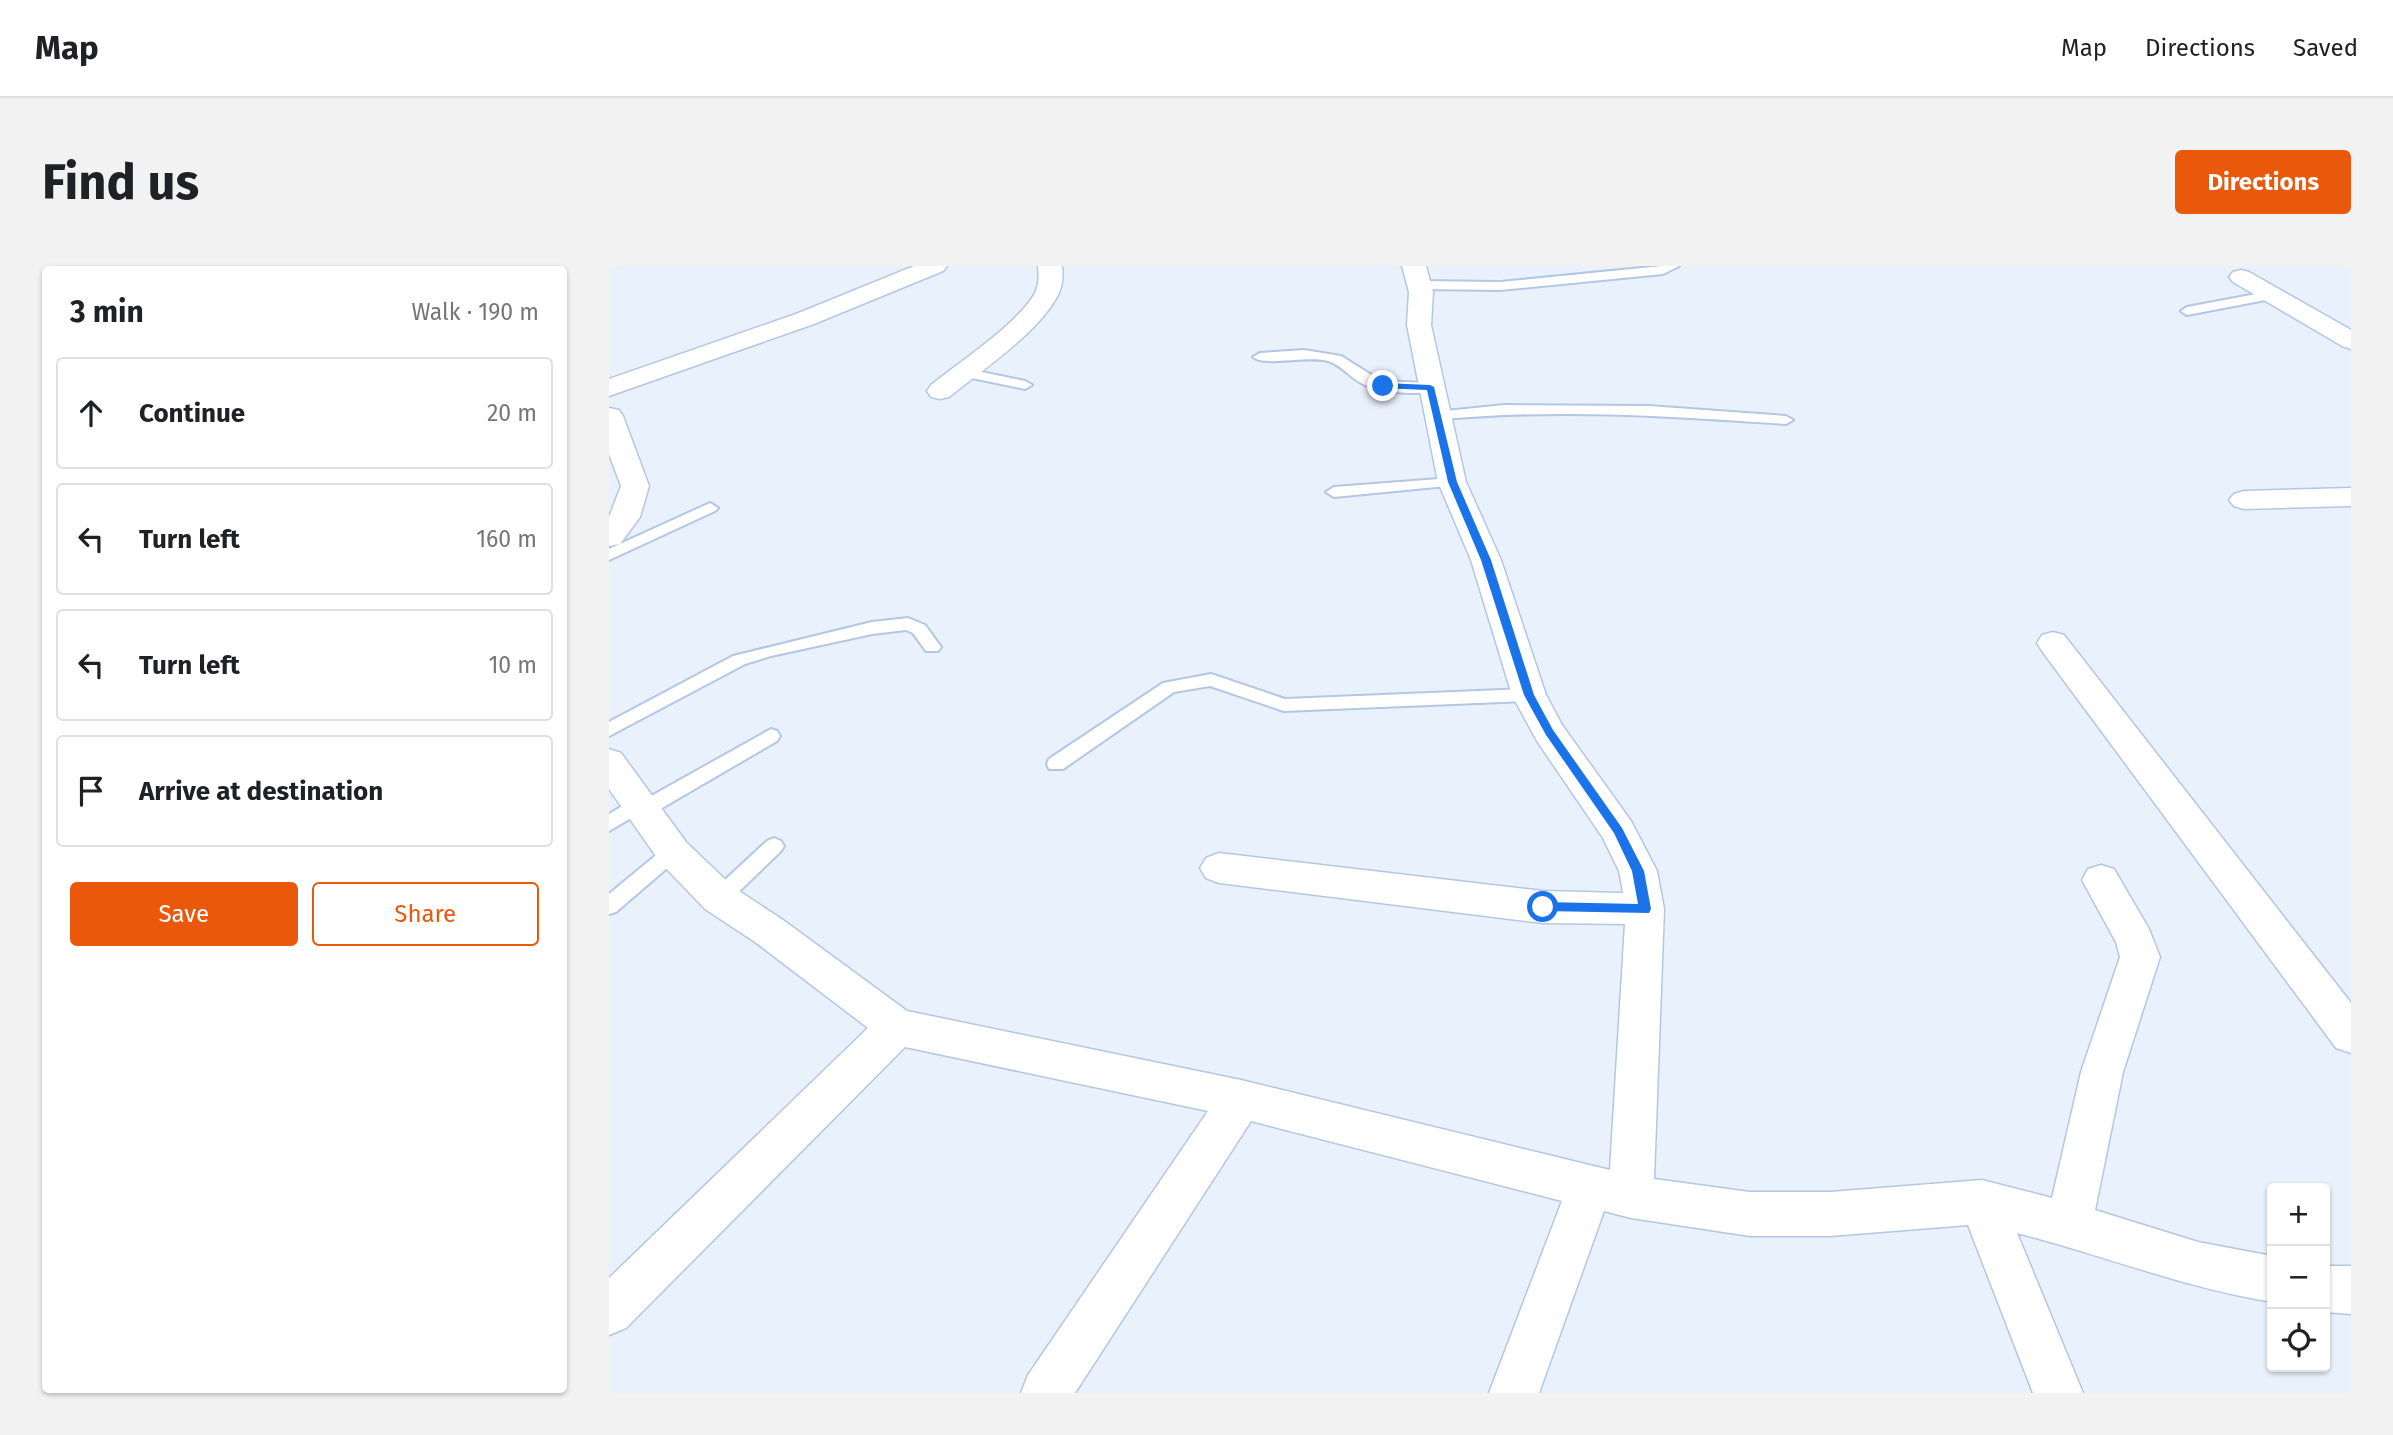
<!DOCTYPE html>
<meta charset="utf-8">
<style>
:root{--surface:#fff;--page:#f2f2f2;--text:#202124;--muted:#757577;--line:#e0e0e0;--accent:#ea580c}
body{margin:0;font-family:"Fira Sans",sans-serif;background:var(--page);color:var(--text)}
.controls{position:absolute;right:21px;bottom:21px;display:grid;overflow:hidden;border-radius:7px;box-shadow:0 2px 5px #0004}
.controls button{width:63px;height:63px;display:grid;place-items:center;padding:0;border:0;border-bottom:2px solid var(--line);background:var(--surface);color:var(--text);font:35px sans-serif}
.stop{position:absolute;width:21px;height:21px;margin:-16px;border:5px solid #1a73e8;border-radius:50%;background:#fff}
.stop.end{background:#1a73e8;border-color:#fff;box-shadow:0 2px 7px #0008}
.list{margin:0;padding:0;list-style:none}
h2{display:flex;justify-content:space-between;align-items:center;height:91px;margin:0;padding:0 28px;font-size:30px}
h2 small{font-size:23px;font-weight:400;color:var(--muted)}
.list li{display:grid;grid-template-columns:46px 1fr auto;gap:21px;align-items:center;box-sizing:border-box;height:112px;margin:0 14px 14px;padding:0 14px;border:2px solid var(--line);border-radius:7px}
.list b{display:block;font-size:26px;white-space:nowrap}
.list em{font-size:23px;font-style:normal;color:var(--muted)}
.actions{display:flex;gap:14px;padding:21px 28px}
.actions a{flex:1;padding:16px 0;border:2px solid var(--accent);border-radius:7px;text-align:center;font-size:24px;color:var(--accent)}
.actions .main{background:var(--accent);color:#fff}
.icon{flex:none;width:38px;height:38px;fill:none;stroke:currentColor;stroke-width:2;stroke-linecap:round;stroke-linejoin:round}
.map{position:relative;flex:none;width:1742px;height:1127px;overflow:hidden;border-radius:7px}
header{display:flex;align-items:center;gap:42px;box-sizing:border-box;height:98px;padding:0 35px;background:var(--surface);border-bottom:2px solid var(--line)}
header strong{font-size:33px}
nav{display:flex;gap:38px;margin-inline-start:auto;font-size:24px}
.intro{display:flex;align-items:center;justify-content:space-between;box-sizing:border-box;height:168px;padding:0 42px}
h1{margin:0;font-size:49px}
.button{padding:18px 32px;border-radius:7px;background:var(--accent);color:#fff;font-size:24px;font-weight:700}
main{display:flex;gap:42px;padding:0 42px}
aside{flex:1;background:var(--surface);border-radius:7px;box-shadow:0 2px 5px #0004}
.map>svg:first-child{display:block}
</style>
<header>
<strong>Map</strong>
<nav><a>Map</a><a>Directions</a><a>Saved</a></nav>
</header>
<div class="intro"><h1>Find us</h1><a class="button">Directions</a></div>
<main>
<aside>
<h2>3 min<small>Walk · 190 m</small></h2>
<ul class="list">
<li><svg class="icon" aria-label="ahead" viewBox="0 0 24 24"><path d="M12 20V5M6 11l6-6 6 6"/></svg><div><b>Continue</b></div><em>20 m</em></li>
<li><svg class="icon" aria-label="left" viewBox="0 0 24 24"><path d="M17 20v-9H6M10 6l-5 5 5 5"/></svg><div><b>Turn left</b></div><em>160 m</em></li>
<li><svg class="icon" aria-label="left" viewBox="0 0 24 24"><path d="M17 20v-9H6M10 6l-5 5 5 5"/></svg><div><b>Turn left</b></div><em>10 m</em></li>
<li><svg class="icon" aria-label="arrive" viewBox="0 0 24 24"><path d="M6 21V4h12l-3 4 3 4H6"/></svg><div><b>Arrive at destination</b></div></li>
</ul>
<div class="actions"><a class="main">Save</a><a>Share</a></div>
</aside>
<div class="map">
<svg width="1742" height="1127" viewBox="0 0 1742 1127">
<rect width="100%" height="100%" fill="#e9f1fd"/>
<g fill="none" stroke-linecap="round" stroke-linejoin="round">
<defs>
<path id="lane" d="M 1053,0 L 1070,0 L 1054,8 L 891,24 L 810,23 L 804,19 L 810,15 L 891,16 Z
M 1663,25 L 1669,29 L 1667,32 L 1578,49 L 1572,45 L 1578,41 Z
M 695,84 L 732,90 L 772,115 L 821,117 L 828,121 C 816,132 769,126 754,118 C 741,112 733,99 719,95 C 700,89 655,101 644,91 L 651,87 Z
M 353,102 L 416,115 L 423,119 L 416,123 L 348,109 L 348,103 Z
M 895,139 L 1040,140 L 1177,150 L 1184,154 L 1177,158 C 1060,150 944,142 827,154 L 820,150 L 827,146 Z
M 843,212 L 850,216 L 848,219 L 725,231 L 717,226 L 725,221 Z
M 101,237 L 109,242 L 106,245 L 0,294 L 0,283 Z
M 299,352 L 316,359 L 332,381 L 329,385 L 317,385 L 304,367 L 297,364 L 263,368 L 162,390 L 136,398 L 0,470 L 0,456 L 124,390 L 263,356 Z
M 602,408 L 676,433 L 920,423 L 929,429 L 920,435 L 675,445 L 601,420 L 565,426 L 454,503 L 440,503 L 438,498 L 440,493 L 554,417 Z
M 162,463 L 168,465 L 171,470 L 168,475 L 41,549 L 34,551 L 27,549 L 0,565 L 0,548 L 30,530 L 37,533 Z
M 165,572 L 172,575 L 175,580 L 172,585 L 117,638 L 110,640 L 103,638 L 100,632 L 103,626 L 158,575 Z
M 64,578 L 71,581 L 74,586 L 71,591 L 7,646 L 0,648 L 0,628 L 57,581 Z"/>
<path id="street" d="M 305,0 L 338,0 L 334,5 L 205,58 L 0,130 L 0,113 L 187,48 Z
M 429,0 L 453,0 C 454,9 454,18 450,27 C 431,66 374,103 340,131 L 331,133 L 322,131 L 318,125 L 322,119 C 349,97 410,57 426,27 C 430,19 430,9 429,0 Z
M 793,0 L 817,0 L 824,26 L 822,59 L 857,216 L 892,294 L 937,429 L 953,459 L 1022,555 L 1048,605 L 1055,643 L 1045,913 L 1141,926 L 1221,926 L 1373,914 L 1443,932 L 1472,806 L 1511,691 L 1507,676 L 1473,614 L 1479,603 L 1492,599 L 1505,603 L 1540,663 L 1551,691 L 1514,806 L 1486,944 L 1589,976 L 1663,990 L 1663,1036 C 1576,1022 1494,989 1408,967 L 1474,1127 L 1424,1127 L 1359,959 L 1221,970 L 1141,970 L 1022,952 L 995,945 L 930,1127 L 880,1127 L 953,935 L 642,855 L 466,1127 L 412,1127 L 419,1109 L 599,845 L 296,781 L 17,1062 L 0,1069 L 0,1012 L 259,762 L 146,676 L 96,643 L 51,596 L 0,523 L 0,483 L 12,487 L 77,576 L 124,621 L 174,654 L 298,745 L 632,814 L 1001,904 L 1016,658 L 934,657 L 610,617 L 597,612 L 591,602 L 597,592 L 610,587 L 934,625 L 1014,627 L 1010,605 L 994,572 L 928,475 L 903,429 L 862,294 L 829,216 L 798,59 L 800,26 Z
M 1632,4 L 1640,6 L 1742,64 L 1742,83 L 1733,80 L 1624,16 L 1620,11 L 1624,6 Z
M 0,142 L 10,144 L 14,150 L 40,220 L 31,251 L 11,278 L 0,280 L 0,251 L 12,220 L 0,188 Z
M 1742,222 L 1742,240 L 1635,243 L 1625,240 L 1620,234 L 1625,228 L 1635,225 Z
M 1444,366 L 1455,369 L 1742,737 L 1742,787 L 1727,782 L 1433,385 L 1428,377 L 1433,369 Z
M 1716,1000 L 1742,1000 L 1742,1048 L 1716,1046 Z"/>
</defs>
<use href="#lane" stroke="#b3c7e3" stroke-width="4"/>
<use href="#street" stroke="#b3c7e3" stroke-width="3"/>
<use href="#lane" fill="#fff" fill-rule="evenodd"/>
<use href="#street" fill="#fff" fill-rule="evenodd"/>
</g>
<path fill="#1a73e8" d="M 774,117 L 821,119 L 825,121 L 848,216 L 882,294 L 925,429 L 944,464 L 1013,562 L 1035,605 L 1042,643 L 1040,647 L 934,645 L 928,641 L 934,636 L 1029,638 L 1023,605 L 1005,567 L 937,469 L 915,429 L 872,294 L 839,216 L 818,124 L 771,122 Z"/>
</svg>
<div class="controls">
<button>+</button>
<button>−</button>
<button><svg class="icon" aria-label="locate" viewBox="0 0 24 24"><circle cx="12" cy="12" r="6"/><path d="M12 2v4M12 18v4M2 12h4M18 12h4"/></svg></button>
</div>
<div class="stop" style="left:934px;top:641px"></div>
<div class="stop end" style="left:774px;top:120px"></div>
</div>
</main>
